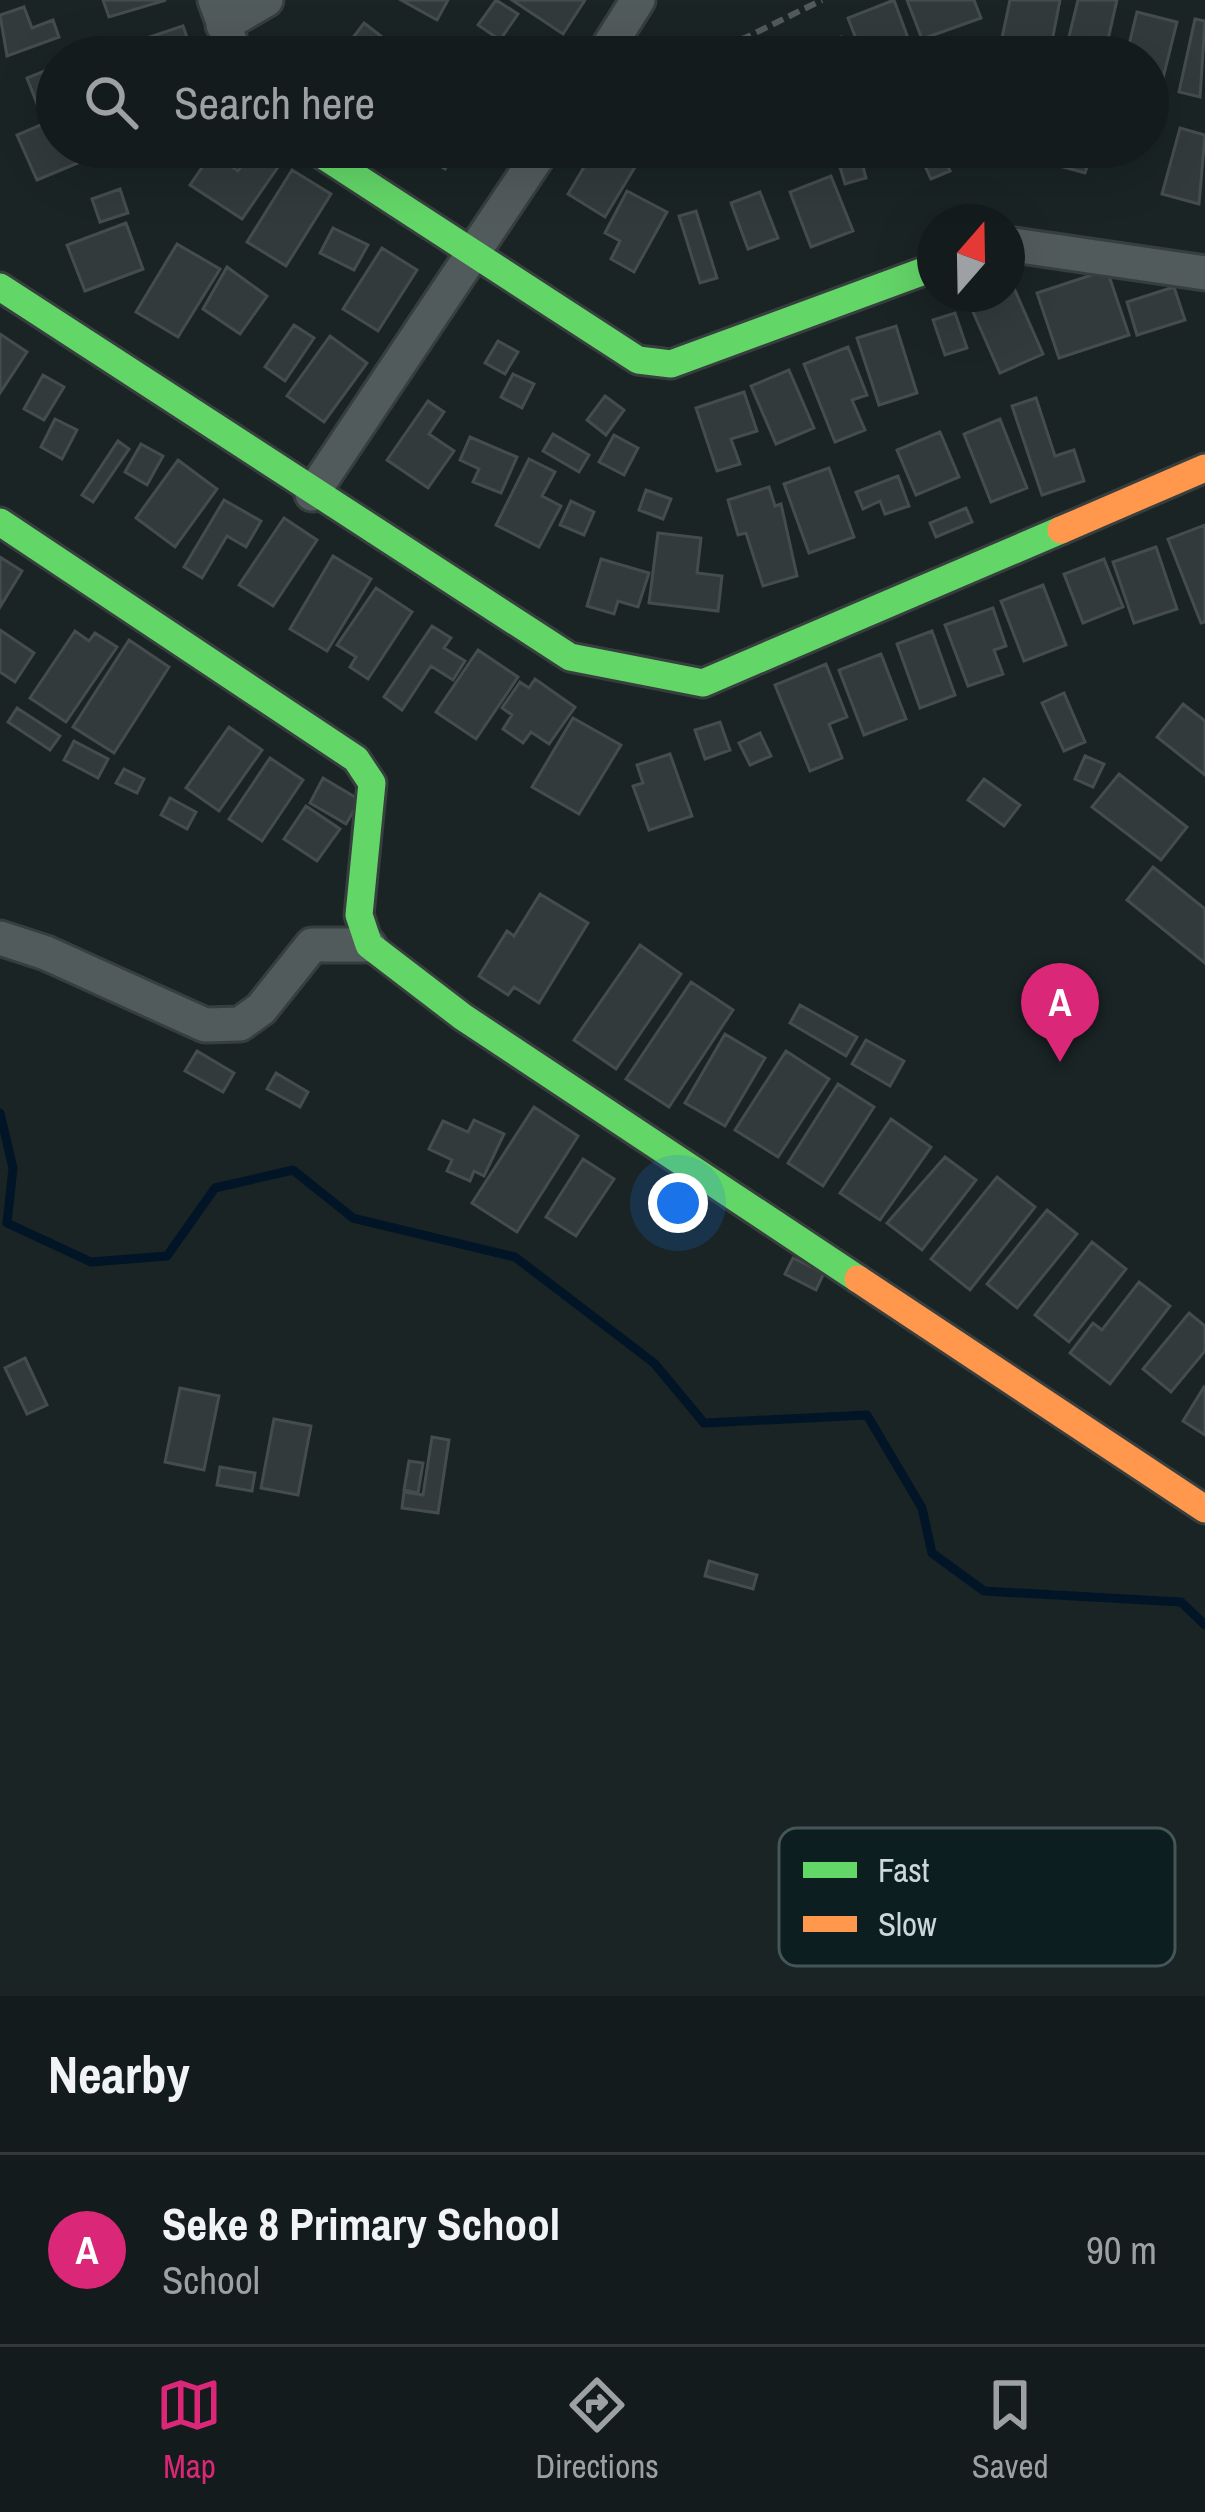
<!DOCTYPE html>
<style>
:root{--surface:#141b1c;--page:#212829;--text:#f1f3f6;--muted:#9da1a3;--line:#33393b;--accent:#db2777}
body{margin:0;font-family:"Archivo Narrow",sans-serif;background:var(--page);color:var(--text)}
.compass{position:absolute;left:917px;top:204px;width:108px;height:108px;border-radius:50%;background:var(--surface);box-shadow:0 12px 48px #0002;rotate:20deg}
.you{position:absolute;left:678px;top:1203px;width:42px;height:42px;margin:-30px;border:9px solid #fff;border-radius:50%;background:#1a73e8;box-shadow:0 0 0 18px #1a73e833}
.badge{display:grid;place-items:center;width:78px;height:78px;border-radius:50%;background:var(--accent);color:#fff;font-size:39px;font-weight:700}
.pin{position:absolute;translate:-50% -99px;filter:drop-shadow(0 3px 6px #0008)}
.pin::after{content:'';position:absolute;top:63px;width:42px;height:36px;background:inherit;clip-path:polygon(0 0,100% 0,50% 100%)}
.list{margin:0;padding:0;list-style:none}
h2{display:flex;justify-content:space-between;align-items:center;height:156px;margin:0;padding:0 48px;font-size:51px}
h2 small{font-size:39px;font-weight:400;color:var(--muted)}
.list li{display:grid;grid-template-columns:78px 1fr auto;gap:36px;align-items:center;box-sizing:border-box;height:192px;padding:0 48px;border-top:3px solid var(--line)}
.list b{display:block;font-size:45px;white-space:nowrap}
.list p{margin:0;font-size:39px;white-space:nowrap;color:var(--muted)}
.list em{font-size:39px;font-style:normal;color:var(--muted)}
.icon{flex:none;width:66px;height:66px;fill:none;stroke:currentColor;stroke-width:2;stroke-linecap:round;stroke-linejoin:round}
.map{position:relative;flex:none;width:1205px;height:1996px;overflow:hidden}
.search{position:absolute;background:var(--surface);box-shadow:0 12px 48px #0002;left:36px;right:36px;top:36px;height:132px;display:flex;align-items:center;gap:30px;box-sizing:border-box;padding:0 42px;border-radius:66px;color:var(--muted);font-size:45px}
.sheet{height:348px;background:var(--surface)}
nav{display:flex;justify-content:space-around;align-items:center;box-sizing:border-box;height:168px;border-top:3px solid var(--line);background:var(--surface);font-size:33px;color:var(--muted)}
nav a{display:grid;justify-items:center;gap:6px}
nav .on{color:var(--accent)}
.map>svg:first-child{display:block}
</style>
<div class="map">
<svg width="1205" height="1996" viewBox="0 0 1205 1996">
<rect width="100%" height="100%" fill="#1a2425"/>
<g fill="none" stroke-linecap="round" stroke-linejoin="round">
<path stroke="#021527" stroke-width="9" d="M 0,1113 L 13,1168 L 7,1223 L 91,1262 L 167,1256 L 215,1188 L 293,1170 L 353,1218 L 515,1257 L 654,1363 L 704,1423 L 867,1415 L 922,1508 L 932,1553 L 984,1591 L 1181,1602 L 1205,1625"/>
</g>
<path fill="#323a3c" stroke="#454c4e" stroke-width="3" d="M 103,0 L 166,0 L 109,17 Z
M 401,0 L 448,0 L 437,20 Z
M 496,0 L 518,14 L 500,40 L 478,25 Z
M 512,0 L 585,0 L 563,34 Z
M 894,0 L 915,57 L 863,57 L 848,18 Z
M 907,0 L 974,0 L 981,18 L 922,39 Z
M 1010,0 L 1060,0 L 1049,57 L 998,57 Z
M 1078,0 L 1117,0 L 1104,57 L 1064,57 Z
M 24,7 L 32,28 L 53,20 L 59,37 L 7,56 L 0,15 Z
M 1137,12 L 1177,22 L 1159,94 L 1148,91 L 1148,57 L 1126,57 Z
M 1195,19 L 1205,21 L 1200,97 L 1179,92 Z
M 364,23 L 381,36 L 370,52 L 352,39 Z
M 183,26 L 194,57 L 124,57 L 120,47 Z
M 841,37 L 848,57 L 813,57 L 810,49 Z
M 57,66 L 57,113 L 43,119 L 27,78 Z
M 57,118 L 57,147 L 116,147 L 37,180 L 17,135 Z
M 1180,128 L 1205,135 L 1199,204 L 1162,194 Z
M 254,147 L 283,160 L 242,219 L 190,185 L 212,153 L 238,171 Z
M 410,147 L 459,147 L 445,169 Z
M 596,147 L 624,147 L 641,157 L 605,217 L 568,194 Z
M 939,147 L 950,171 L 931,179 L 920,155 Z
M 1069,147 L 1093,149 L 1085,173 L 1063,167 Z
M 859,151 L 866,178 L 845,184 L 837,157 Z
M 292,170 L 331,194 L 286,266 L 247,242 Z
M 831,176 L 853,231 L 811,247 L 790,192 Z
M 120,189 L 128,213 L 100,222 L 92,199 Z
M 627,191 L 667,212 L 634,272 L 611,259 L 620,241 L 605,233 Z
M 760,192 L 778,238 L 748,249 L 731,203 Z
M 696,211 L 717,278 L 700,283 L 679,216 Z
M 126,223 L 143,269 L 85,291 L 67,245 Z
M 333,228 L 368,245 L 354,270 L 320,253 Z
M 177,244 L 220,269 L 178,337 L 136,312 Z
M 382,248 L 417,270 L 378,331 L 343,309 Z
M 227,267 L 267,296 L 240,334 L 203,309 Z
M 1107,270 L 1129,335 L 1059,358 L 1037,293 Z
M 1013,286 L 1043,354 L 1000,373 L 970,305 L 1007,294 Z
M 1174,287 L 1185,320 L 1137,335 L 1127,302 Z
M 955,313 L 967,348 L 945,355 L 933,320 Z
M 294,325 L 314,338 L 285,381 L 265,367 Z
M 896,326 L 917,393 L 879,405 L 857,338 Z
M 0,334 L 27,352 L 0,393 Z
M 330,336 L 367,363 L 324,422 L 287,396 Z
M 498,341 L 518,352 L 505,374 L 485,363 Z
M 848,347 L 867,395 L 852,400 L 865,430 L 835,442 L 804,364 Z
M 789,370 L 814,428 L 776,444 L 751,386 Z
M 513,374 L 534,384 L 522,408 L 501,397 Z
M 43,375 L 64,387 L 44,420 L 24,409 Z
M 744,392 L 757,431 L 731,439 L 740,464 L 717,471 L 696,408 Z
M 605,396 L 624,410 L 606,435 L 587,420 Z
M 1036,398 L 1055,456 L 1074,450 L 1084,481 L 1042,495 L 1012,406 Z
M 428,401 L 444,412 L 429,434 L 454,451 L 428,488 L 387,460 Z
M 55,419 L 77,430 L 62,459 L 41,447 Z
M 1000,419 L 1027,488 L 991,502 L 964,434 Z
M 940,432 L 959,477 L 916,495 L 897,450 Z
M 553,434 L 589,455 L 579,472 L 543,451 Z
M 614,435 L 638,448 L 624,475 L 599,462 Z
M 470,437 L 517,457 L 501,493 L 473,482 L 479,469 L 460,460 Z
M 118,441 L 129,449 L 93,502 L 82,495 Z
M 141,444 L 163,456 L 147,485 L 125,472 Z
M 529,459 L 555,472 L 542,496 L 561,506 L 539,547 L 496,525 Z
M 178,460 L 217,489 L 175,547 L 136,518 Z
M 829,468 L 854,537 L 809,553 L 784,484 Z
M 898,476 L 909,506 L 885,514 L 880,501 L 863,509 L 856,492 Z
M 769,487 L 775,506 L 781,504 L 797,576 L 763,586 L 746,533 L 738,535 L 728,500 Z
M 646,490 L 671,499 L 663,519 L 639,510 Z
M 224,500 L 261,521 L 246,547 L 227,536 L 202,578 L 184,567 Z
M 571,501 L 594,512 L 584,535 L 560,525 Z
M 966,508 L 972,522 L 936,537 L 930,523 Z
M 284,518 L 317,540 L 273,606 L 239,585 Z
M 1205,525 L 1205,622 L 1201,623 L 1168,539 Z
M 658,533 L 701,538 L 697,573 L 722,576 L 718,611 L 649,603 Z
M 1156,547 L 1177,609 L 1134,623 L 1113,562 Z
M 333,556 L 371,579 L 327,651 L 290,629 Z
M 0,557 L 22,571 L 0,607 Z
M 601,559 L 649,573 L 638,607 L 618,601 L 614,614 L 587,606 Z
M 1104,559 L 1123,607 L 1083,623 L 1064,574 Z
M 1043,585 L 1066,645 L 1024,661 L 1001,601 Z
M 376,588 L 412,612 L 368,679 L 350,667 L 356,657 L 337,645 Z
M 993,608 L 1006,646 L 994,650 L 1003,674 L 968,686 L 945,625 Z
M 432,626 L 451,638 L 444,648 L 465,661 L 453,680 L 431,666 L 402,710 L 384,697 Z
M 0,630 L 34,653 L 15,682 L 0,672 Z
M 75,631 L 89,641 L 95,633 L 117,647 L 66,722 L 30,698 Z
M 932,631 L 955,695 L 920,708 L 897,644 Z
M 129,640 L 169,667 L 114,753 L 73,727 Z
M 478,650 L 518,677 L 476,739 L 436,712 Z
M 881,654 L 906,719 L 864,735 L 839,670 Z
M 826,664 L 847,717 L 829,724 L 842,758 L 810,771 L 775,685 Z
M 535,679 L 575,707 L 549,744 L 531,732 L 523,743 L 503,729 L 512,715 L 502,708 L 520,682 L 529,688 Z
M 1064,693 L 1085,742 L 1064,751 L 1042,703 Z
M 1183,704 L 1205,721 L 1205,775 L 1157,737 Z
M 17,708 L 60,736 L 50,750 L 8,722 Z
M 573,718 L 621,745 L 579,814 L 532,787 Z
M 720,722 L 730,750 L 705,759 L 695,730 Z
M 229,727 L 262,750 L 219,811 L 186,788 Z
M 760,733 L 771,756 L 750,765 L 739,743 Z
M 74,741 L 108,759 L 98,778 L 64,760 Z
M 670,754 L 692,816 L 649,830 L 633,786 L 643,783 L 637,765 Z
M 1085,756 L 1104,764 L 1093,787 L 1075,779 Z
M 270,758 L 303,780 L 262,841 L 229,819 Z
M 124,769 L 144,779 L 137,793 L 116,783 Z
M 1119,774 L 1187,827 L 1161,860 L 1092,807 Z
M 323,778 L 360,800 L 346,824 L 310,803 Z
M 984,779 L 1020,805 L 1004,826 L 968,800 Z
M 170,798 L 196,812 L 187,829 L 161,815 Z
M 306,806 L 340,829 L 317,861 L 284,839 Z
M 1153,867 L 1205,909 L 1205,963 L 1127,900 Z
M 540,894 L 588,923 L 539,1003 L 514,987 L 508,995 L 479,976 L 507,931 L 514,936 Z
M 640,945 L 681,974 L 616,1069 L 574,1040 Z
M 691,982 L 733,1010 L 669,1107 L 626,1079 Z
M 800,1005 L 857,1037 L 846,1056 L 790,1023 Z
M 725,1034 L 765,1058 L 725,1126 L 685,1103 Z
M 866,1040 L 904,1061 L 890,1086 L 852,1064 Z
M 197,1051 L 234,1073 L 223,1092 L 185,1071 Z
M 786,1051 L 829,1079 L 778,1157 L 735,1130 Z
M 276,1073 L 308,1092 L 300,1107 L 267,1089 Z
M 838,1084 L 874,1107 L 823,1186 L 788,1163 Z
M 534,1107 L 578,1136 L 517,1232 L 472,1203 Z
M 891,1119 L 931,1147 L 880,1220 L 840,1193 Z
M 474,1120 L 504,1134 L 484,1176 L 474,1171 L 470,1181 L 447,1171 L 452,1160 L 429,1149 L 443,1121 L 468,1132 Z
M 945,1157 L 976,1180 L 922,1250 L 887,1223 Z
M 583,1159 L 614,1179 L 576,1236 L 546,1217 Z
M 997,1177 L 1035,1207 L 970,1290 L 931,1259 Z
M 1047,1210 L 1077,1234 L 1017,1308 L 987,1284 Z
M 1092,1242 L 1126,1269 L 1069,1342 L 1035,1315 Z
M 793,1258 L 824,1273 L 816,1290 L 785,1274 Z
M 1139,1282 L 1170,1306 L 1110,1384 L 1070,1353 L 1093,1323 L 1102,1330 Z
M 1189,1313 L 1205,1326 L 1205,1351 L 1171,1392 L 1143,1369 Z
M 25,1358 L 47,1405 L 27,1414 L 5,1368 Z
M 1204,1387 L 1205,1388 L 1205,1435 L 1183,1421 Z
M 180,1388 L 219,1396 L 204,1470 L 165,1462 Z
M 274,1419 L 311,1426 L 298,1495 L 261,1488 Z
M 432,1437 L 449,1440 L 438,1513 L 402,1508 L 404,1492 L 423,1495 Z
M 409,1461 L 423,1463 L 418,1493 L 404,1490 Z
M 220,1467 L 255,1473 L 252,1491 L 217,1485 Z
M 709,1561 L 757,1575 L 753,1589 L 705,1576 Z"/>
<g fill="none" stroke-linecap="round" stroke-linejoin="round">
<defs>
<path id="street" d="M 215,0 L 236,57
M 223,25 L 266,0
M 602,57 L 638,0
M 1007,244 L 1205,273
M 312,494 L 544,147
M 0,938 L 46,953 L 205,1025 L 240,1024 L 261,1009 L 312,945 L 369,945"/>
<path id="fast" d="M 310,147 L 638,360 L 671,364 L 935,267
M 0,287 L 570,657 L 703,683 L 1061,530
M 0,522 L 356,759 L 372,783 L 359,915 L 369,945 L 463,1017 L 858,1279"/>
<path id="slow" d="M 1061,530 L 1205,468
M 858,1279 L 1205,1509"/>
</defs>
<use href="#street" stroke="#363e3e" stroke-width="39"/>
<use href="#fast" stroke="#363e3e" stroke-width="33"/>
<use href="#slow" stroke="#363e3e" stroke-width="33"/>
<path stroke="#535a5b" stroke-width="6" stroke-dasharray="12 6" stroke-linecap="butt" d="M 637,55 L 668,57
M 670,57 L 745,38 L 822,0"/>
<use href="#street" stroke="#525b5c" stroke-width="33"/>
<use href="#fast" stroke="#63d668" stroke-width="27"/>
<use href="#slow" stroke="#ff974d" stroke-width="27"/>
</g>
<rect x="779" y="1828" width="396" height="138" rx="18" fill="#0c1e20" stroke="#465658" stroke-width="3"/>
<rect x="803" y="1862" width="54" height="16" fill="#63d668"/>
<rect x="803" y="1916" width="54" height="16" fill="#ff974d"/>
<g font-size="33" fill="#ccd8d9">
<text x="878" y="1882">Fast</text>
<text x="878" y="1936">Slow</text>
</g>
</svg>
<svg class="compass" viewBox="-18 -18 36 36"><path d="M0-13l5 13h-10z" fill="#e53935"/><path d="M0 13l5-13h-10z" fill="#9da1a3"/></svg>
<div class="you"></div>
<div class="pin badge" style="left:1060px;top:1062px">A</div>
<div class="search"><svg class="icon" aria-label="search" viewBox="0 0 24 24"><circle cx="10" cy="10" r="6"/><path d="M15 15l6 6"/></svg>Search here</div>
</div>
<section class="sheet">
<h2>Nearby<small></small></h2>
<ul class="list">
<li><span class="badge">A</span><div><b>Seke 8 Primary School</b><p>School</p></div><em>90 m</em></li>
</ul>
</section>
<nav>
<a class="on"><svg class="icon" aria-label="map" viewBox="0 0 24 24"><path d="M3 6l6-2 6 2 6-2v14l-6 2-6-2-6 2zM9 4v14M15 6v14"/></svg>Map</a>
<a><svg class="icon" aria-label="directions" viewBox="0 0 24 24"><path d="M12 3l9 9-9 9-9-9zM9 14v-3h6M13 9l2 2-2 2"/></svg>Directions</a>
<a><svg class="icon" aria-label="saved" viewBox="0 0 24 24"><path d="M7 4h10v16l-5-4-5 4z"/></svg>Saved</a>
</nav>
